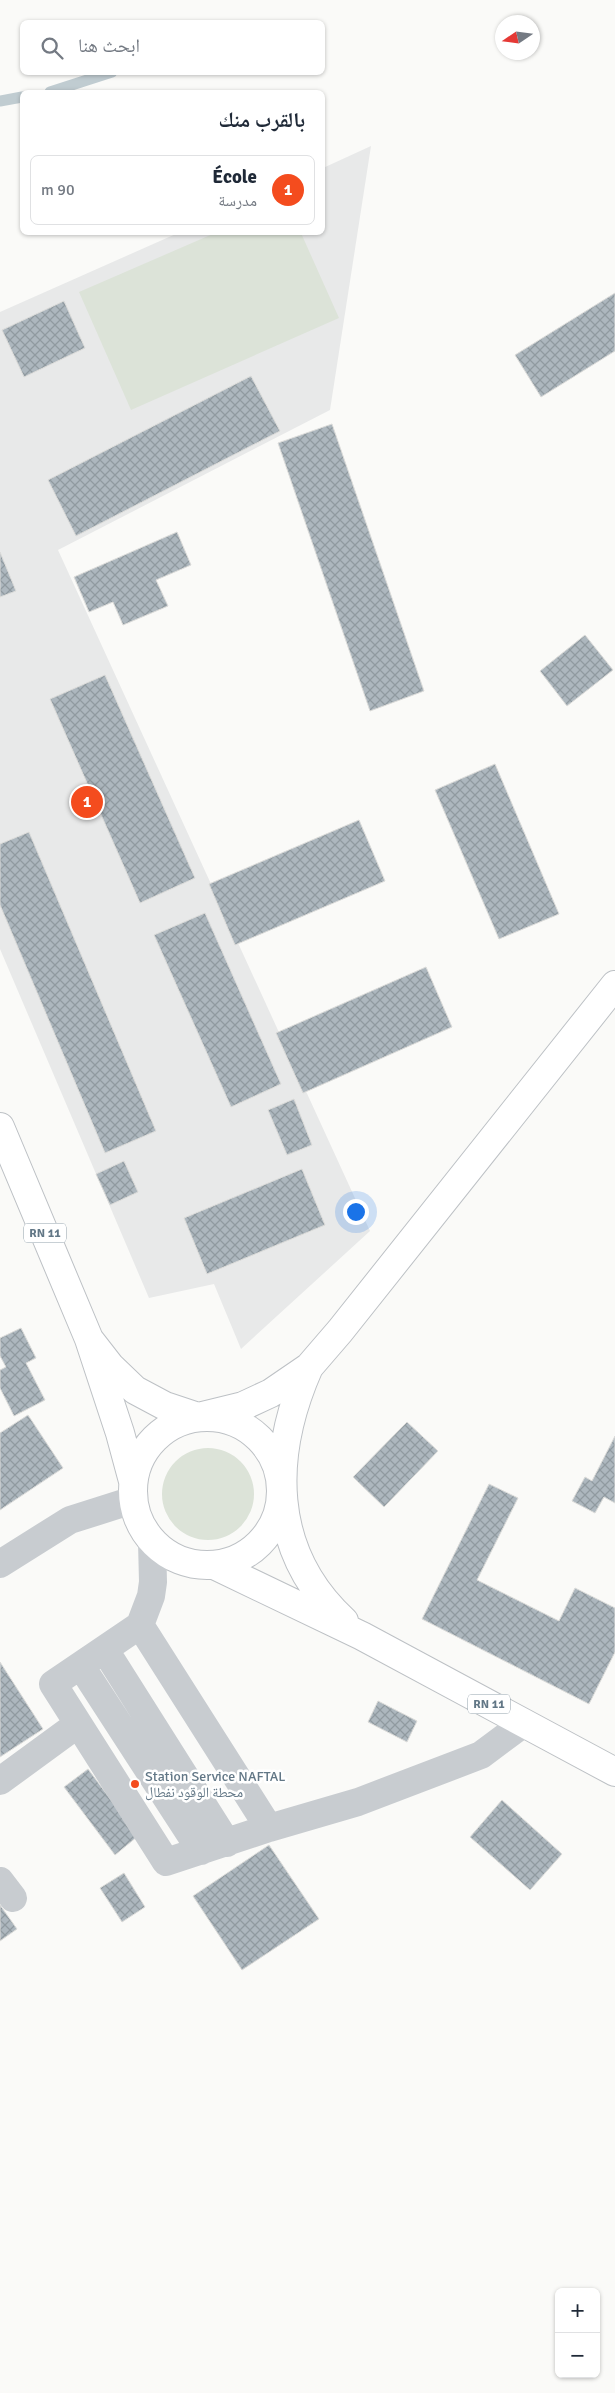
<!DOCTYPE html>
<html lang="ar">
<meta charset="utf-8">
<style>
:root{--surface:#fff;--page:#f6f6f7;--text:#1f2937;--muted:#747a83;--line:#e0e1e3;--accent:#f44c1e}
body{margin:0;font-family:Signika,"Noto Naskh Arabic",sans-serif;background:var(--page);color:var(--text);direction:rtl}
.controls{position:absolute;right:15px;bottom:15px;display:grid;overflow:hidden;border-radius:8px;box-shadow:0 1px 4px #0004}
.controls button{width:45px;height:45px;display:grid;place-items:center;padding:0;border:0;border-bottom:1px solid var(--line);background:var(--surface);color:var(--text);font:25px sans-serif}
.compass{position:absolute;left:495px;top:15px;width:45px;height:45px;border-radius:50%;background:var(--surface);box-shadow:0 1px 4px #0004;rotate:257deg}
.you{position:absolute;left:355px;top:1211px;width:18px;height:18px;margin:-12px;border:4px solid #fff;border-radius:50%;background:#1a73e8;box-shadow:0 0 0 8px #1a73e833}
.badge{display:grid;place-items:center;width:32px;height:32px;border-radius:50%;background:var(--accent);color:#fff;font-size:16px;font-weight:700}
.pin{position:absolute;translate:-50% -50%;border:2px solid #fff;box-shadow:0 1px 5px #0006}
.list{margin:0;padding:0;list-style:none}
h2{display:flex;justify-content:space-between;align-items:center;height:65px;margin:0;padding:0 20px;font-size:21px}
h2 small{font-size:16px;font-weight:400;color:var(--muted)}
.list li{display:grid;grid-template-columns:32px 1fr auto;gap:15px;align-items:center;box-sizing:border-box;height:70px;margin:0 10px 10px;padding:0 10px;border:1px solid var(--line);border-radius:8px}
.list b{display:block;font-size:19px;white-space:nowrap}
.list p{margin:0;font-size:16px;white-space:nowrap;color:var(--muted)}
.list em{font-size:16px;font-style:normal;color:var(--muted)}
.icon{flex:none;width:28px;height:28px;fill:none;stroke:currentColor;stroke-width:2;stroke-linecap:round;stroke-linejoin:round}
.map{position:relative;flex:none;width:615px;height:2393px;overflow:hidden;direction:ltr}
.search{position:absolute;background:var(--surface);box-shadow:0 1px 4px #0004;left:20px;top:20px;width:305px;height:55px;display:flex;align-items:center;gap:12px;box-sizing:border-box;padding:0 18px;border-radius:8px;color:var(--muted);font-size:19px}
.panel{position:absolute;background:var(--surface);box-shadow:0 1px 4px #0004;left:20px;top:90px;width:305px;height:145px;border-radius:8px;direction:rtl}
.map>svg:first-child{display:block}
</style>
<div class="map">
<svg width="615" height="2393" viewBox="0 0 615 2393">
<defs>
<pattern id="building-cross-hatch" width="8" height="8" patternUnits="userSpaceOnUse" patternTransform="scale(1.25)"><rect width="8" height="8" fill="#adb7be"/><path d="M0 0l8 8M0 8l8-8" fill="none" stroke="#909aa0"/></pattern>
</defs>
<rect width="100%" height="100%" fill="#fafaf8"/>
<path fill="#e8e9e9" d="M 371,146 L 330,410 L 58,550 L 370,1231 L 241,1349 L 214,1284 L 149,1298 L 0,949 L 0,312 L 178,233 L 322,232 L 323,168 Z"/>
<path fill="#dce3d8" d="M 215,233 L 301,233 L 339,318 L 131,410 L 79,292 Z
M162 1494a46 46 0 1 1 92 0a46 46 0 1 1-92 0Z"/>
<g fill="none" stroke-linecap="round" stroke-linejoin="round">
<path stroke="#c0ccd1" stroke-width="11" d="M 50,92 L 112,72
M 0,101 L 22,97"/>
</g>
<path fill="url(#building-cross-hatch)" stroke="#dcdcda" d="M 615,293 L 615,351 L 541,397 L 515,355 Z
M 64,301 L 85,348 L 24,377 L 2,330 Z
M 251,376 L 280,431 L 76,536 L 48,480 Z
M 332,424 L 424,691 L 370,711 L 278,443 Z
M 177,532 L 191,565 L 156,580 L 168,606 L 123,625 L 113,602 L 89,612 L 74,577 Z
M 0,552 L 16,591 L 0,597 Z
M 585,635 L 613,670 L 567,706 L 540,671 Z
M 105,675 L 195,878 L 140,903 L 50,699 Z
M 495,764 L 559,914 L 499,939 L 435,790 Z
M 359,820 L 385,881 L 235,945 L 209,884 Z
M 29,832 L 156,1131 L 105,1153 L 0,905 L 0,844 Z
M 205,913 L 281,1084 L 231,1107 L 154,935 Z
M 426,967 L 452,1027 L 303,1093 L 276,1033 Z
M 294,1099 L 312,1145 L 287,1155 L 268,1110 Z
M 124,1161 L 138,1192 L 110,1205 L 96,1174 Z
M 302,1169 L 325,1225 L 207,1274 L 184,1218 Z
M 21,1328 L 36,1358 L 26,1363 L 45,1400 L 14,1416 L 0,1388 L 0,1370 L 6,1367 L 0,1356 L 0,1338 Z
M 28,1415 L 63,1468 L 0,1510 L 0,1433 Z
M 407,1422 L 438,1451 L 384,1507 L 353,1477 Z
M 615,1436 L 615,1503 L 604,1497 L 595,1513 L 572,1501 L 585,1477 L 592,1481 Z
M 489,1484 L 518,1498 L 477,1580 L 559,1621 L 575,1588 L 615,1608 L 615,1652 L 589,1704 L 422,1619 Z
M 0,1662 L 43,1729 L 0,1757 Z
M 378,1701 L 417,1721 L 407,1742 L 368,1722 Z
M 88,1769 L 138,1836 L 115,1855 L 64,1787 Z
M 502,1800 L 562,1854 L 530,1890 L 470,1837 Z
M 269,1845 L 319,1919 L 242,1970 L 193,1896 Z
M 124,1873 L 145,1907 L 122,1922 L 100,1888 Z
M 0,1905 L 17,1929 L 0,1941 Z"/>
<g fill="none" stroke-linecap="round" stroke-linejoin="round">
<defs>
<path id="major" d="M 0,1127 L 89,1339 L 120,1433 L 133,1481
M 89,1339 L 110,1366 L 135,1390 L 165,1406 L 198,1417 L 243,1406 L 271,1393 L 309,1367 L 340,1331 L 615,985
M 309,1367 C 270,1455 268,1551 344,1621
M133 1491a74 74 0 1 1 148 0a74 74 0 1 1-148 0Z
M 216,1566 L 362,1636 L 615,1772"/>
</defs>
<use href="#major" stroke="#bdc1c5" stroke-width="30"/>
<path stroke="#c8ccd0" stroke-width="28" d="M 152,1542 L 153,1582 L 151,1596 L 140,1625 L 53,1684 L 166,1862 L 269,1828 L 358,1802 L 481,1755 L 524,1723
M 0,1564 L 70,1520 L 133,1500
M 140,1625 L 269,1828
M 105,1650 L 227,1843
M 81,1666 L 201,1851
M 0,1781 L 78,1724
M 0,1881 L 13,1898"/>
<use href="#major" stroke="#fff" stroke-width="28"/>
</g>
<circle fill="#f44c1e" stroke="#fff" stroke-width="2" cx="135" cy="1784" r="5"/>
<g text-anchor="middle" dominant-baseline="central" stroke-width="5" stroke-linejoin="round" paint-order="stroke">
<g fill="#fff" stroke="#91a0aa" stroke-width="1">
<rect x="24" y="1223.5" width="42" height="19" rx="4"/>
<rect x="468" y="1694.5" width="42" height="19" rx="4"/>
</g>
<g font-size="12" font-weight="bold" fill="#627786">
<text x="45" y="1233">RN 11</text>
<text x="489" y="1704">RN 11</text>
</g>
<g font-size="14" fill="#627786" stroke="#fff" text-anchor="start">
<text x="145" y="1776">Station Service NAFTAL<tspan x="145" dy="16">محطة الوقود نفطال</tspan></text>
</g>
</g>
</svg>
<div class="controls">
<button>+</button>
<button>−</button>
</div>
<svg class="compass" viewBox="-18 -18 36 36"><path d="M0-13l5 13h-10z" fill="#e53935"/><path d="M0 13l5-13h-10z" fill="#747a83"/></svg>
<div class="you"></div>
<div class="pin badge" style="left:87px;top:802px">1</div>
<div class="search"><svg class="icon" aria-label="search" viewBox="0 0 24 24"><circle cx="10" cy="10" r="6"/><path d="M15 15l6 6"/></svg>ابحث هنا</div>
<section class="panel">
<h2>بالقرب منك<small></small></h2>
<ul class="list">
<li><span class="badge">1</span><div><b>École</b><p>مدرسة</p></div><em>90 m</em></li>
</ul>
</section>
</div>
